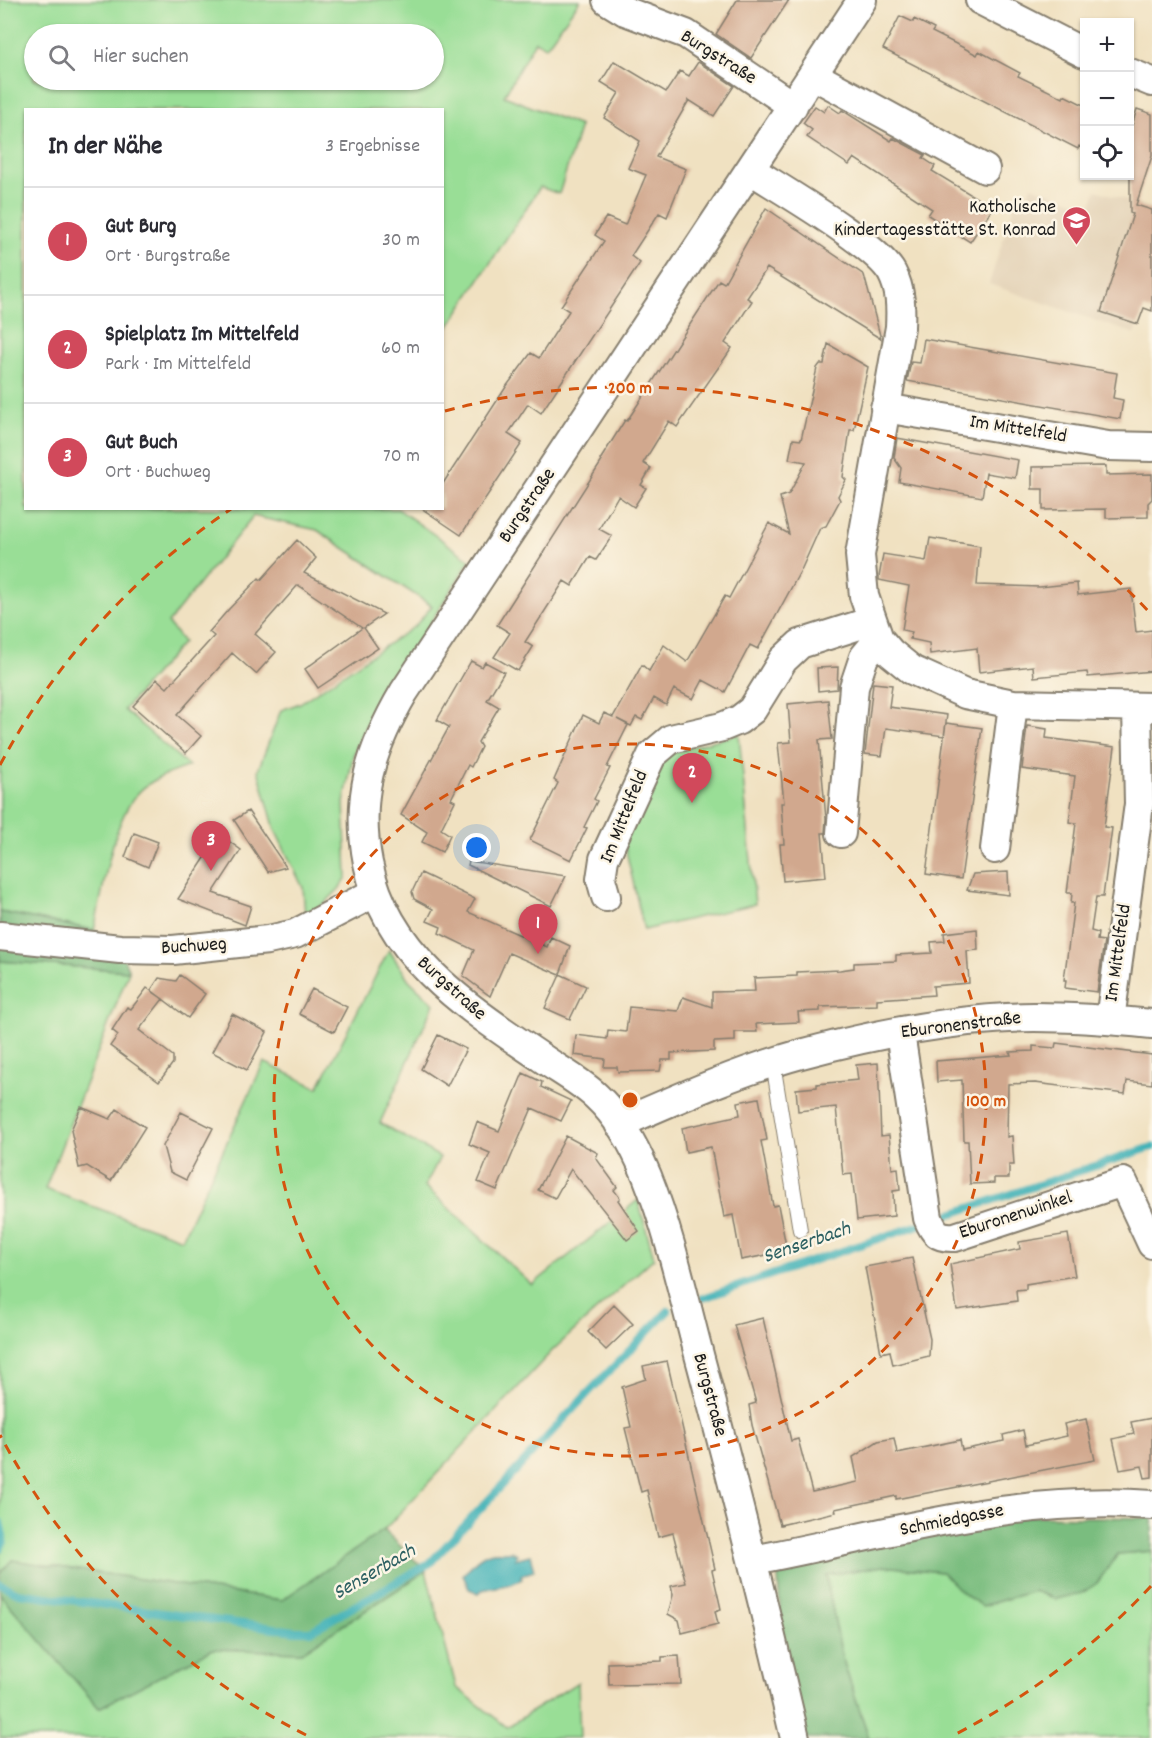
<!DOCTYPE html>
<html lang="de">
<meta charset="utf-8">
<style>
:root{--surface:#fff;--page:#f2f2f3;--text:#2b2b33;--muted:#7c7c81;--line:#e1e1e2;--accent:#d1495b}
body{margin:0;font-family:Dekko,sans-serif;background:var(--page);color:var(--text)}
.controls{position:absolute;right:18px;top:18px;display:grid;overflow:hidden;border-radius:0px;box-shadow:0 2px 4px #0004}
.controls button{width:54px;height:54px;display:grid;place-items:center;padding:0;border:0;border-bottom:2px solid var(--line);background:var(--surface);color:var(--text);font:30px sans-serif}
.you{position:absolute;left:477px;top:848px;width:21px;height:21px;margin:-15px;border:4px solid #fff;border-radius:50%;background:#1a73e8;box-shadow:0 0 0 9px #1a73e833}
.badge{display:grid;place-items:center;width:39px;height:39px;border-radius:50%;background:var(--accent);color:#fff;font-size:20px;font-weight:700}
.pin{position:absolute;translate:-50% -50px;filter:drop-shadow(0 2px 3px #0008)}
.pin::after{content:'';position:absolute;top:32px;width:21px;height:18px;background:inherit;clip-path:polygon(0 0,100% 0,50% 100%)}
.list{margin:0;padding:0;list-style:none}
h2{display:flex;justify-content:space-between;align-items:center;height:78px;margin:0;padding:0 24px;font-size:26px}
h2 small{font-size:20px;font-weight:400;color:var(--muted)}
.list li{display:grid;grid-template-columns:39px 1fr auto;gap:18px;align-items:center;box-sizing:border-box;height:108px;padding:0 24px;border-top:2px solid var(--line)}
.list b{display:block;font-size:22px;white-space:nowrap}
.list p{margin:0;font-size:20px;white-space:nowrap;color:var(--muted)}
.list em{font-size:20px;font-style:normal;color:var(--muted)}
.icon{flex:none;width:33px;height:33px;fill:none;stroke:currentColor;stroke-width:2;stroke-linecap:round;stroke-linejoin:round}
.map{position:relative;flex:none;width:1152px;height:1738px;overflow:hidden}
.search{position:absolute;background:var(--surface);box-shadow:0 2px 4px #0004;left:24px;top:24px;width:420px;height:66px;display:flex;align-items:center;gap:15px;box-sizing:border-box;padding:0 21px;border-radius:33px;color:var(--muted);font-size:22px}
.panel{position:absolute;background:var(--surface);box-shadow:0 2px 4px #0004;left:24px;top:108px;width:420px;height:402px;border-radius:0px}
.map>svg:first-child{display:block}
</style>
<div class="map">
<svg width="1152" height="1738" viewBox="0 0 1152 1738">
<rect width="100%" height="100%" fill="#fcf5e5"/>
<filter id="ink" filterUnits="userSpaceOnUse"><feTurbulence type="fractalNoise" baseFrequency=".0167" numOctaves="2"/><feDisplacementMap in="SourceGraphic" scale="12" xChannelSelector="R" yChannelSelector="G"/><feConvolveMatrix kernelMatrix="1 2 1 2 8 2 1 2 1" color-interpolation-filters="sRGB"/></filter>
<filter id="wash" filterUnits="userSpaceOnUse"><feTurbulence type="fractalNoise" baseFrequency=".008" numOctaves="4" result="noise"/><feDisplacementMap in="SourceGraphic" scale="24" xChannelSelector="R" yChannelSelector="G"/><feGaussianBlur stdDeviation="1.35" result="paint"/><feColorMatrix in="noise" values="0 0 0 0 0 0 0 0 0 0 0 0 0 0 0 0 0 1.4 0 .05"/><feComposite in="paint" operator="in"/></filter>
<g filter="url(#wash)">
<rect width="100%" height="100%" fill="#f0e1c1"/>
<path fill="#e2d0b4" d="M 1031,186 L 1091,207 L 1096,190 L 1152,208 L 1152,283 L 1135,334 L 989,284 L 1016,199 L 1026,201 Z"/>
<path fill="#99de96" stroke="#5a7d59" stroke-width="1.5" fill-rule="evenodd" d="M 0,0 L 580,0 L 546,47 L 535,41 L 504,96 L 580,126 L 559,194 L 540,187 L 443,335 L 442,110 L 26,110 L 26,508 L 398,509 L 470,560 L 367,723 L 353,756 L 344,803 L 347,877 L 339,889 L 324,904 L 305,915 L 303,888 L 275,830 L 258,770 L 281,710 L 300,703 L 415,626 L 432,606 L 317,530 L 253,516 L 168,623 L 183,642 L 124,710 L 189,766 C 171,773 153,778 140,791 C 111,819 104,890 94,930 L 0,912 ZM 34,34 L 434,34 L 434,80 L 34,80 Z
M 739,734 L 755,904 L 644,930 L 624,842 L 661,755 Z
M 389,950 L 409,980 L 434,1004 L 380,1123 L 440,1157 L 425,1186 L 532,1285 L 638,1200 L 654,1258 L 553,1350 L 384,1530 L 282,1600 L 12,1560 L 0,1573 L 0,961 L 129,971 L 45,1189 L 182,1239 L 264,1062 L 318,1088 Z
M 1152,1551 L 1152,1738 L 869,1738 L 842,1657 L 825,1575 L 883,1566 L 943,1572 L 962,1593 L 983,1606 L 1034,1591 L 1056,1599 L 1097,1583 L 1118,1554 Z
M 426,1571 L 456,1687 L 507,1727 L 578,1682 L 580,1738 L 0,1738 L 0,1594 L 99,1707 L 213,1649 L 302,1652 Z"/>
<path fill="#7abd7f" stroke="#4b6c4e" stroke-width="1.5" d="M 0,912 L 94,930 L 119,947 L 129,971 L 0,961 Z
M 1027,1516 L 1152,1518 L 1152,1551 L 1118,1554 L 1097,1583 L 1082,1593 L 1056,1599 L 1034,1591 L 982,1606 L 962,1593 L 942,1572 L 883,1566 L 826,1575 L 842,1657 L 869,1738 L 787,1738 L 778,1576 L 794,1564 Z
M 384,1530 L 426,1571 L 302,1652 L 213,1649 L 99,1708 L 0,1594 L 0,1573 L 12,1560 L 282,1600 Z"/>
<path fill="#42b2b8" stroke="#2f676a" stroke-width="1.5" d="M 511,1551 L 517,1554 L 515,1559 L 530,1555 L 534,1571 L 521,1575 L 522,1579 L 511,1584 L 482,1590 L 479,1593 L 469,1589 L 463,1575 C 471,1566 480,1554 493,1552 C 500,1551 504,1553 511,1551 Z"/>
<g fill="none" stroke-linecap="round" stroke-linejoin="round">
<path stroke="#42b2b8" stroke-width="8" d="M 942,1217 L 1152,1147
M 703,1298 L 922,1224
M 0,1522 L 4,1541 L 0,1548
M 0,1584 L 18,1593 L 295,1631 L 311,1631 L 430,1563 L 588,1393 L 668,1311"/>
</g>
<g id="blocks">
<path fill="#d1a88e" d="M 737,0 L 789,0 L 751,58 L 716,34 Z
M 900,16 L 913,22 L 914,19 L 934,29 L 932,32 L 964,48 L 977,55 L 979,51 L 1020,73 L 1018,76 L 1063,98 L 1064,95 L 1084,105 L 1084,149 L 1079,146 L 1078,149 L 883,49 Z
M 614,61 L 666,92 L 680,71 L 689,76 L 698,62 L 734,86 L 714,116 L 689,100 L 656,157 L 686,169 L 667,217 L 659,213 L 631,256 L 640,263 L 541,413 L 528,404 L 508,434 L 522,443 L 461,535 L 421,508 L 442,508 L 442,485 L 506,387 L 531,353 L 539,358 L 569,311 L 561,306 L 604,241 L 595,235 L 606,217 L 625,225 L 646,175 L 628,168 L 640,141 L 604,118 L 619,93 L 601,82 Z
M 828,105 L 840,113 L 842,110 L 891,141 L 893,138 L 925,155 L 923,158 L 935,166 L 932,171 L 993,208 L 970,242 L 928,215 L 932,209 L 854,158 L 849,165 L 807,137 L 812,130 L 803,123 L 815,106 L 824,112 Z
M 1137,109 L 1152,114 L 1152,156 L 1136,205 L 1152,210 L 1152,311 L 1144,308 L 1138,324 L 1101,312 L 1133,214 L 1130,213 L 1130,132 Z
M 766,208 L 864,275 L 881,339 L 767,268 L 747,298 L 752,301 L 725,343 L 732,348 L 677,427 L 669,421 L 643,463 L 651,468 L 641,485 L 646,488 L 634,507 L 618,496 L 599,529 L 612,536 L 596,560 L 590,557 L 572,586 L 564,581 L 525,642 L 533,647 L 518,671 L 494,657 L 510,633 L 497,625 L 602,461 L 600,460 L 625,420 L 627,421 L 719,280 L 724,283 Z
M 924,339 L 1117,373 L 1113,398 L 1123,400 L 1120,419 L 907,381 L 911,362 L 920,363 Z
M 828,344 L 868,367 L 854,430 L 850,430 L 843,477 L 846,480 L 838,496 L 840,500 L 826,526 L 820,528 L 802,568 L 758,649 L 750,645 L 725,692 L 703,680 L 693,699 L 674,689 L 666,705 L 654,698 L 642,720 L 636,717 L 631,726 L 617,719 L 628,725 L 607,767 L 610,768 L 594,799 L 597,801 L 584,827 L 587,828 L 571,860 L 530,840 L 558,783 L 554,780 L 583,715 L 599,723 L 604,713 L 613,717 L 642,665 L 649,671 L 664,645 L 687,662 L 725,596 L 729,598 L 769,523 L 789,534 L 780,497 L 789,494 L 806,462 L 789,459 L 793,439 L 801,440 L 817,368 L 820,364 L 824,364 Z
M 897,438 L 1018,460 L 1015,478 L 986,473 L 982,497 L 899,482 L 901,468 L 894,458 Z
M 1106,466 L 1106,475 L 1152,474 L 1152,499 L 1148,503 L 1148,517 L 1106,518 L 1106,509 L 1043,510 L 1043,489 L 1032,489 L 1032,467 Z
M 930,538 L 980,546 L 977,585 L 1040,587 L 1077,583 L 1078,595 L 1131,589 L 1136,632 L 1152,630 L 1152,671 L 1088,677 L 1087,672 L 1034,677 L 1033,666 L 979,672 L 977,648 L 930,654 L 929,643 L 910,639 L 912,632 L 902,630 L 909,586 L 879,580 L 879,577 L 883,554 L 926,561 Z
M 297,540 L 316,558 L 304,573 L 384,614 L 364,628 L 378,648 L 318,688 L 305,669 L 362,628 L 298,585 L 255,634 L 276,652 L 256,674 L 232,653 L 177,715 L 201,736 L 186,753 L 133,706 L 157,679 L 167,688 L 214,636 L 209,632 L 228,610 L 259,578 L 261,580 Z
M 471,661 L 482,667 L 485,662 L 504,672 L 487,700 L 499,707 L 478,742 L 481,747 L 471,767 L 468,765 L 451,799 L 455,801 L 441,829 L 450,835 L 442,852 L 422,842 L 427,832 L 401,815 L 449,727 L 437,720 Z
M 838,667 L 837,689 L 818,691 L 817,668 Z
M 873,683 L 892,685 L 889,707 L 947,715 L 944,736 L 886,728 L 882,756 L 865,754 Z
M 828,700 L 832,739 L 819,740 L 826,819 L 825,833 L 822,833 L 826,877 L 783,881 L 780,844 L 784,844 L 781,803 L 784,803 L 778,743 L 791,742 L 788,704 Z
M 946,723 L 982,728 L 961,879 L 926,874 Z
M 1027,726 L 1047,729 L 1046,738 L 1115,747 L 1104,827 L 1112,828 L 1103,897 L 1096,897 L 1091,931 L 1098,933 L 1097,940 L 1104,941 L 1097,992 L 1065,988 L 1066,980 L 1064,980 L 1074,903 L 1071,903 L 1072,893 L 1067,893 L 1076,823 L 1069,822 L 1075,776 L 1022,769 Z
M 248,811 L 286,867 L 268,872 L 234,820 Z
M 134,833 L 158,842 L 148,867 L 125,857 Z
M 220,835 L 241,850 L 213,893 L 251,906 L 245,925 L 178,899 Z
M 469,861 L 566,876 L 551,906 L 468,865 Z
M 1008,872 L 1009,895 L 967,890 L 973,874 Z
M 421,873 L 475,899 L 468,912 L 547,947 L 551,937 L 570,946 L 560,974 L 586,986 L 570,1019 L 545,1008 L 560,975 L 509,953 L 490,996 L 463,976 L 474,950 L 439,933 L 441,927 L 427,921 L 433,909 L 414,899 L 412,892 Z
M 977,929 L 978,950 L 967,951 L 969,983 L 933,986 L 934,995 L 877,999 L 877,1005 L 820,1007 L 820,1011 L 798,1012 L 799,1022 L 756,1024 L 757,1032 L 735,1032 L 735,1041 L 714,1042 L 714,1051 L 671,1053 L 671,1060 L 662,1060 L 660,1071 L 618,1072 L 617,1067 L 604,1067 L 605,1059 L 574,1055 L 576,1035 L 607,1039 L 608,1030 L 626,1032 L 629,1007 L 678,1011 L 683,997 L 712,1007 L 712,992 L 755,991 L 754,978 L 797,976 L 797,972 L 840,970 L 854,968 L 854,963 L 896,961 L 896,955 L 932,953 L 931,942 L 945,941 L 944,933 Z
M 180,975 L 205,994 L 188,1018 L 151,990 L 159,978 L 176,981 Z
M 147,988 L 163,999 L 139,1030 L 173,1056 L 173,1063 L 159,1082 L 110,1046 L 118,1035 L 112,1030 L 127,1007 L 131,1009 Z
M 312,989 L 347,1007 L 334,1032 L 299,1014 Z
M 232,1014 L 267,1032 L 247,1070 L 212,1052 Z
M 438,1035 L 466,1049 L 447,1086 L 421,1069 Z
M 1056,1043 L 1152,1055 L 1152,1084 L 1127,1081 L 1125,1094 L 1035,1083 L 1008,1084 L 1007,1137 L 1012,1136 L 1014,1165 L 1009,1165 L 1009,1178 L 994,1178 L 994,1183 L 970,1184 L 968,1141 L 964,1141 L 962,1080 L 937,1082 L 936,1061 L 1011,1055 L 1010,1052 L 1033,1051 L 1033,1046 L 1055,1048 Z
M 878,1063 L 881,1136 L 889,1135 L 892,1169 L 898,1168 L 900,1190 L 893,1191 L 894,1216 L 857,1220 L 852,1174 L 843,1175 L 836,1107 L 798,1111 L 796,1089 L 817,1087 L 817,1084 L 858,1080 L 856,1065 Z
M 523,1073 L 542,1082 L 541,1087 L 571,1101 L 561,1121 L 532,1108 L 497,1190 L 478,1182 L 490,1153 L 469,1144 L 477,1122 L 499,1131 Z
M 759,1098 L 767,1140 L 761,1141 L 773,1206 L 778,1205 L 787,1251 L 741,1260 L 733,1215 L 724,1217 L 711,1147 L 686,1152 L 682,1128 L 740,1115 L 738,1102 Z
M 81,1107 L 110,1119 L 117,1109 L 145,1127 L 111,1181 L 87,1166 L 79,1168 L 71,1130 Z
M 181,1112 L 213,1128 L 186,1180 L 170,1172 L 163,1146 Z
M 566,1136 L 598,1153 L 596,1158 L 617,1187 L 614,1190 L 620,1198 L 618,1200 L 639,1231 L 627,1240 L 571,1169 L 555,1198 L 538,1190 Z
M 1068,1234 L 1075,1276 L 1026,1284 L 1026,1289 L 1016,1290 L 1017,1301 L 957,1310 L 950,1264 L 1020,1249 L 1019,1242 Z
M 912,1258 L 930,1339 L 929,1356 L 893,1365 L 890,1351 L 881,1353 L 865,1267 Z
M 614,1305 L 633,1324 L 606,1350 L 588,1332 Z
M 763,1318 L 791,1441 L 798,1439 L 812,1492 L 858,1482 L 853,1457 L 878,1441 L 894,1438 L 897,1453 L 960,1440 L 962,1450 L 1004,1441 L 1003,1435 L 1023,1430 L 1026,1445 L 1067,1436 L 1064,1424 L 1086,1419 L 1095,1460 L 896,1499 L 896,1496 L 835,1509 L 836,1512 L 780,1525 L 752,1425 L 749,1405 L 756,1403 L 734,1325 Z
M 667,1361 L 715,1569 L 712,1570 L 721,1609 L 715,1611 L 718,1624 L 682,1633 L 679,1620 L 668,1614 L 673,1595 L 671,1586 L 686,1583 L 673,1533 L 658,1537 L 647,1490 L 641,1492 L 625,1428 L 631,1427 L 622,1387 L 646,1379 L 643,1366 Z
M 1152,1418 L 1152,1477 L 1145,1478 L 1142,1466 L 1120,1470 L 1113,1439 L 1134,1434 L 1131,1422 Z
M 679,1656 L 681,1684 L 609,1685 L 608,1663 L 662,1661 L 662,1657 Z"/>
</g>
</g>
<g filter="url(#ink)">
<use href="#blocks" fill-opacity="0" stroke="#867e6e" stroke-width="1.5"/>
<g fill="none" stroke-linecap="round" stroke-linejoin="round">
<defs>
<path id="lane" d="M 773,1063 L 800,1230"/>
<path id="street" d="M 607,0 L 625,11 L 686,34 L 793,106
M 980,0 L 1084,53
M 1130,73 L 1152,82
M 813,75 L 985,169
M 751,170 C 782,190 877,245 892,273 C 901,290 901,308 900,327 L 860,555 L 864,596 L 879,639 L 891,653 L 912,670 L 965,694 L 1013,704 L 1152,707
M 885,408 L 1108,446 L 1152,447
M 841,833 L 854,687 L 864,657 L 879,639
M 995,849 L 1013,704
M 606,897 L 601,879 L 604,859 L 652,755 L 671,739 L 722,727 L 739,720 L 752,710 L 783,660 L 800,644 L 872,621
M 0,936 L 120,949 L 173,950 L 268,940 L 295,934 L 376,892
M 1110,1020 L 1139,804 L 1137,707
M 900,1033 L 928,1218 C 934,1233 938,1238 955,1237 L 1123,1182 L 1152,1244
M 619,1124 C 679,1098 739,1071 801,1054 C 875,1034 957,1018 1034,1017 C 1073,1017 1113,1020 1152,1024
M 753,1560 C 885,1535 1017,1494 1152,1505
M 795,1738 C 766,1613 735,1490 702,1366 C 685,1303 671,1236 647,1176 C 635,1147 619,1117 596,1096 C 580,1081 559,1070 542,1058 C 468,1008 387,956 368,863 C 355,797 371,748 404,692 L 862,0"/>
</defs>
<use href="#lane" stroke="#867e6e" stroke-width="16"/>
<use href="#street" stroke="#867e6e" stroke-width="32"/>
<use href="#lane" stroke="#fff" stroke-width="14"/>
<use href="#street" stroke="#fff" stroke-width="28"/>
</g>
</g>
<g fill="none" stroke="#d4530e" stroke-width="3" stroke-dasharray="10 8">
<circle cx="630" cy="1100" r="356"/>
<path d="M1151 1586A713 713 0 0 1 954 1735M306 1735A713 713 0 0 1 0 1435M0 765A713 713 0 0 1 231 509M445 411A713 713 0 0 1 1151 614"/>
</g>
<defs>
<symbol id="school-pin" viewBox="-11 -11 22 30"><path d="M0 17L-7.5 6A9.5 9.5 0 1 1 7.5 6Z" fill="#d1495b" stroke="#fcf5e5"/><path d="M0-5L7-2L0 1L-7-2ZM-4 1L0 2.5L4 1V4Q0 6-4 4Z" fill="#fff"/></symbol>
</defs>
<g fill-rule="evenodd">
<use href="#school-pin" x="1060" y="204" width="33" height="45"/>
</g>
<g text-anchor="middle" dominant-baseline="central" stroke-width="5" stroke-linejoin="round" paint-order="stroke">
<g font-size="20" fill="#1c1c1c" stroke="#fcf5e5">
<text transform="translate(718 58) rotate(32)">Burgstraße</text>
<text transform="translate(1018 430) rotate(9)">Im Mittelfeld</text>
<text transform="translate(528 506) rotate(-56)">Burgstraße</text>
<text transform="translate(625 817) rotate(-68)">Im Mittelfeld</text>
<text transform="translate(194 947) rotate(-4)">Buchweg</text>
<text transform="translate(1119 953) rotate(-82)">Im Mittelfeld</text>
<text transform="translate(451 989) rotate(42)">Burgstraße</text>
<text transform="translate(961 1026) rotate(-7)">Eburonenstraße</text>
<text transform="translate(1016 1216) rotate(-18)">Eburonenwinkel</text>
<text transform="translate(709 1395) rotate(75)">Burgstraße</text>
<text transform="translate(952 1521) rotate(-11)">Schmiedgasse</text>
</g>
<g font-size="20" fill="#1c1c1c" stroke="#fcf5e5" text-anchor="end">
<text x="1056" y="208">Katholische<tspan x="1056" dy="23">Kindertagesstätte St. Konrad</tspan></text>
</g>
<g font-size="21" font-style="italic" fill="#2d6062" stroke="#fcf5e5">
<text transform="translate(807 1244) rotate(-19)">Senserbach</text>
<text transform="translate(375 1573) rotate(-30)">Senserbach</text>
</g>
</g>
<circle cx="630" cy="1100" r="9" fill="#d4530e" stroke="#fcf5e5" stroke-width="3"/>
<g font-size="18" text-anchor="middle" font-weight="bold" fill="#d4530e" stroke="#fcf5e5" stroke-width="5" stroke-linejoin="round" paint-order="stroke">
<text x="630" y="393">200 m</text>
<text x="986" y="1106">100 m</text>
</g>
</svg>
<div class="controls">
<button>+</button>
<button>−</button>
<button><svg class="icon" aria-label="locate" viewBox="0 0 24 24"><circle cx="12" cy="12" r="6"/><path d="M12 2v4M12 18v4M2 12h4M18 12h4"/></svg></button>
</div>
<div class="you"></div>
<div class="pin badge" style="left:538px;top:954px">1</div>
<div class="pin badge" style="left:692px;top:803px">2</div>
<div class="pin badge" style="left:211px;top:871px">3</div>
<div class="search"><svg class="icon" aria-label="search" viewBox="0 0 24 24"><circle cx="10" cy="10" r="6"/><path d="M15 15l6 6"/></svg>Hier suchen</div>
<section class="panel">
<h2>In der Nähe<small>3 Ergebnisse</small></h2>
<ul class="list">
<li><span class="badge">1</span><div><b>Gut Burg</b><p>Ort · Burgstraße</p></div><em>30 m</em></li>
<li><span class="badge">2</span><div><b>Spielplatz Im Mittelfeld</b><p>Park · Im Mittelfeld</p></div><em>60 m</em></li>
<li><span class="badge">3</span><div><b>Gut Buch</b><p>Ort · Buchweg</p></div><em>70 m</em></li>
</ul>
</section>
</div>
